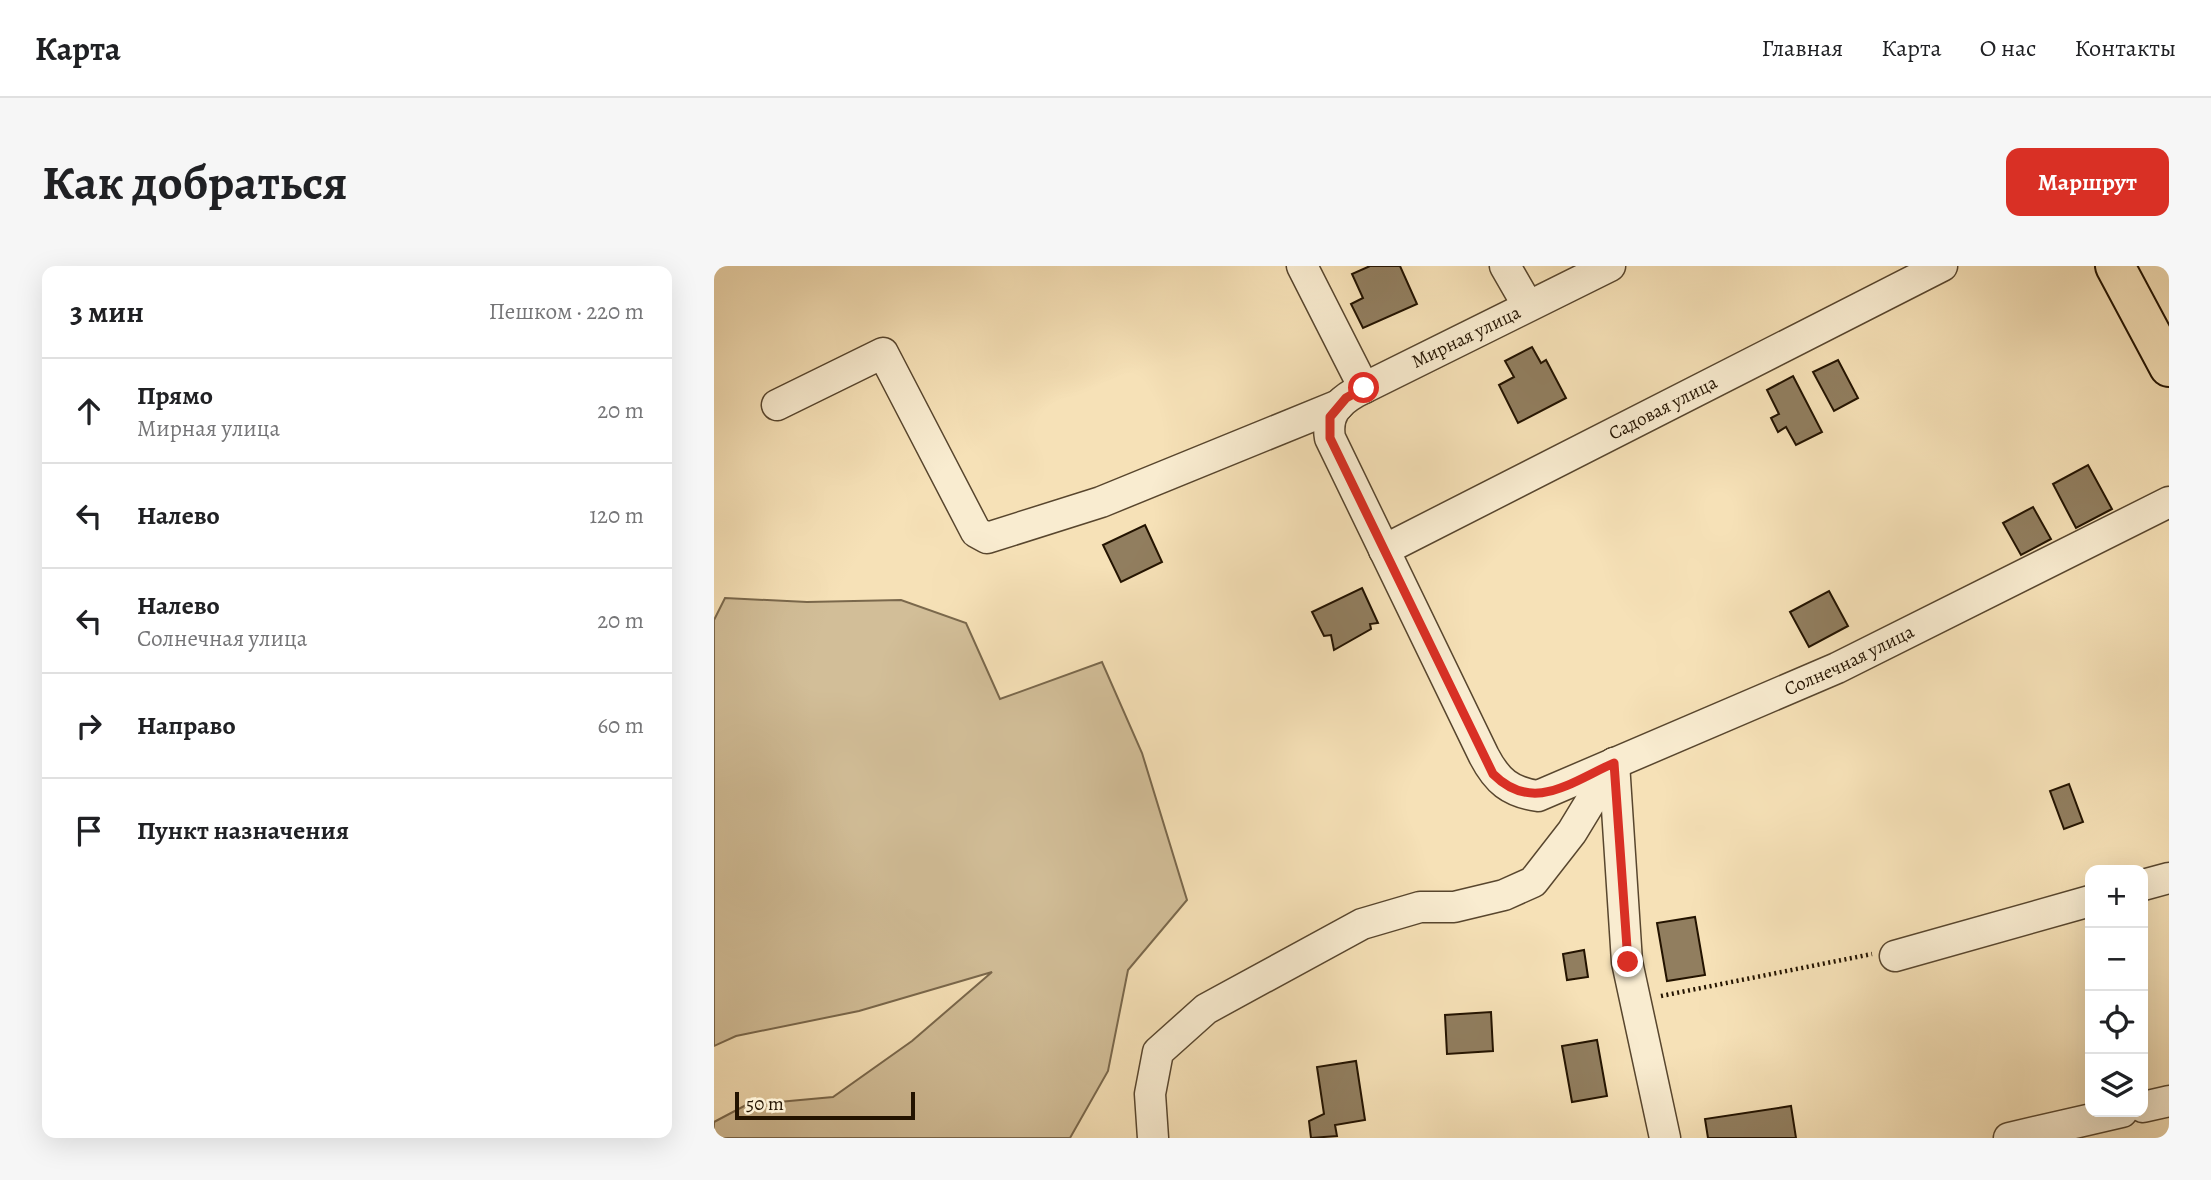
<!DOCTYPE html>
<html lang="ru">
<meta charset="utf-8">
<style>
:root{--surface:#fff;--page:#f6f6f6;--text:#202124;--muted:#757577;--line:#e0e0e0;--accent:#d93025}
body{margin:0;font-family:Alegreya,serif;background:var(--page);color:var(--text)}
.controls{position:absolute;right:21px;bottom:21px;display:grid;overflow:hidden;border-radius:14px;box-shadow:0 7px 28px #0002}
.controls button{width:63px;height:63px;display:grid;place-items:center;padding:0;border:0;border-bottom:2px solid var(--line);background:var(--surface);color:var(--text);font:35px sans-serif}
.scale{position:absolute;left:21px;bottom:18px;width:180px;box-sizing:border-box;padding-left:7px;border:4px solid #231300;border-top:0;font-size:19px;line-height:24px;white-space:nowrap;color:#231300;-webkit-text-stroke:5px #f9ecd0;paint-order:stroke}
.stop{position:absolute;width:21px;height:21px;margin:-16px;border:5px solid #d93025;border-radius:50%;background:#fff}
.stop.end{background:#d93025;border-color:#fff;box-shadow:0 2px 7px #0008}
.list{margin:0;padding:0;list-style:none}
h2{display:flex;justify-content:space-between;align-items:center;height:91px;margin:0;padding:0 28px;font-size:30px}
h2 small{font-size:23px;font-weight:400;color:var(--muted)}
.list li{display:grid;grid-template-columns:46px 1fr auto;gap:21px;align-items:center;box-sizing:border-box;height:105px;padding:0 28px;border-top:2px solid var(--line)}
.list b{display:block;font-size:26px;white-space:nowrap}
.list p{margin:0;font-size:23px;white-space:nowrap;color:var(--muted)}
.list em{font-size:23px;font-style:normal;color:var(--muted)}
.icon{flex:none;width:38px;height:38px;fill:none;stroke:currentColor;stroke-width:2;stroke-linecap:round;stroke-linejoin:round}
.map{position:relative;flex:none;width:1455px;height:872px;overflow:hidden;border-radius:14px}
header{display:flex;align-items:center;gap:42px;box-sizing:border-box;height:98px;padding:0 35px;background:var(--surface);border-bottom:2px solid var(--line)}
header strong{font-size:33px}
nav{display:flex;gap:38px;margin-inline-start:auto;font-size:24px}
.intro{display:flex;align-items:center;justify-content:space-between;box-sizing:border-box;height:168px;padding:0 42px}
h1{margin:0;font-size:49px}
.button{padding:18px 32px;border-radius:14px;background:var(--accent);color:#fff;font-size:24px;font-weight:700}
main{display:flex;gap:42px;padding:0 42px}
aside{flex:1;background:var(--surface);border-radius:14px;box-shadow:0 7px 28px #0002}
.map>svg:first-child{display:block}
</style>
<header>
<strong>Карта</strong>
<nav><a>Главная</a><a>Карта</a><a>О нас</a><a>Контакты</a></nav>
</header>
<div class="intro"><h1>Как добраться</h1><a class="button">Маршрут</a></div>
<main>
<aside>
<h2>3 мин<small>Пешком · 220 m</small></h2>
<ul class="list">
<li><svg class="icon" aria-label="ahead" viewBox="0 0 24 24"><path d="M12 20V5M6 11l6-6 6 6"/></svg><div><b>Прямо</b><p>Мирная улица</p></div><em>20 m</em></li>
<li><svg class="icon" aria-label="left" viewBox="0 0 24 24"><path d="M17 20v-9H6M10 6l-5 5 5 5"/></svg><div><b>Налево</b></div><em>120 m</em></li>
<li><svg class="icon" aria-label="left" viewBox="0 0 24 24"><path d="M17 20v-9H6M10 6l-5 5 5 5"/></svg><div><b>Налево</b><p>Солнечная улица</p></div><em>20 m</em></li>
<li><svg class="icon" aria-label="right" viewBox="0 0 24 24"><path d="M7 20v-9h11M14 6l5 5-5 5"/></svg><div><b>Направо</b></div><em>60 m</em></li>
<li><svg class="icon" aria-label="arrive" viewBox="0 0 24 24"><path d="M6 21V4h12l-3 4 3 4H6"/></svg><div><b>Пункт назначения</b></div></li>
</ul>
</aside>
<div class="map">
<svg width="1455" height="872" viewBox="0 0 1455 872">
<rect width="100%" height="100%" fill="#f6e1b7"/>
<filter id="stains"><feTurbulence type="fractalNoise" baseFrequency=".00286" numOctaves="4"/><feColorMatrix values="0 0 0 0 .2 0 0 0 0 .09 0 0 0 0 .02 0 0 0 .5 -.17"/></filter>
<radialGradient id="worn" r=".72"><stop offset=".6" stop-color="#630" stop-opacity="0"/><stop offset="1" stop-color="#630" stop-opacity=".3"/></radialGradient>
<path fill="#d2be98" stroke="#7a684c" stroke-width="2" d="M 11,332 L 93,336 L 187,334 L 252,357 L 286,433 L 388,396 L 428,487 L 473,634 L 414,704 L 394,805 L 356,872 L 0,872 L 0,856 L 32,839 L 119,831 L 198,775 L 278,706 L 145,745 L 22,770 L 0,780 L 0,354 Z"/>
<path fill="#917e5f" stroke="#231300" stroke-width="2" d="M 656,0 L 686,0 L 703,38 L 649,62 L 637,38 L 649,32 L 638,8 Z
M 818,81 L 827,97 L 832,94 L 852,132 L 804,157 L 785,119 L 800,111 L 791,95 Z
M 1124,94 L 1144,132 L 1120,145 L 1099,106 Z
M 1079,110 L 1108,166 L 1082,179 L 1072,161 L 1064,166 L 1057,152 L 1065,148 L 1053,124 Z
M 1374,199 L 1398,243 L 1362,262 L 1339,218 Z
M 1319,241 L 1337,273 L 1307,289 L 1289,257 Z
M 431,259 L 448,296 L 407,316 L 389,279 Z
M 648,322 L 664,357 L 656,358 L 657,363 L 620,384 L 617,369 L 610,370 L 598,346 Z
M 1115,325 L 1134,360 L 1095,381 L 1076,346 Z
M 1355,518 L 1369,556 L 1350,563 L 1336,525 Z
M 981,651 L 991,709 L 953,715 L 943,657 Z
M 870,684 L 874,711 L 853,714 L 849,688 Z
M 777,746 L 779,785 L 733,788 L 731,749 Z
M 883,774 L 893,830 L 858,836 L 848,780 Z
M 642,795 L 651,854 L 621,859 L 623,870 L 597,872 L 595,855 L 610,848 L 603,801 Z
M 1077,840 L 1082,872 L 994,872 L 991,853 Z"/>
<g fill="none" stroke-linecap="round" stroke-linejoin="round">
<defs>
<g id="minor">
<path d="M 588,0 L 650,122"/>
<path d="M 791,0 L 814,40"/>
<path id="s1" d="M 896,0 L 642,126 C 623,137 612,149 616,172 L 770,490 C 783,515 796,526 824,530 L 1123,402 L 1455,236"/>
<path d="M 63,139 L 169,87 L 262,266 L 273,272 L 387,236 L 625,139"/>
<path id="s2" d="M 670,284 L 1228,0"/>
<path d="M 900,497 L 913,696 L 951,872"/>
<path d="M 1429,619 L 1455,612"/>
<path d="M 1181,690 L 1376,635"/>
<path d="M 1429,841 L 1455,835"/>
<path d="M 439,872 L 436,828 L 444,786 L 492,743 L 648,658 L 706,641 L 740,641 L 790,629 L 819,616 L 858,566 L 900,497"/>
<path d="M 1295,872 L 1408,846"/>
</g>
<path id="major" d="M 1401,0 L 1455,101"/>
</defs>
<use href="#minor" stroke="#58462e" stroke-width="33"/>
<use href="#major" stroke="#231300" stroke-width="42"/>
<path stroke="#231300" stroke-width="4.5" stroke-dasharray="2 3.5" stroke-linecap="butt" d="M 947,730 L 1158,688"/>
<use href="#minor" stroke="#f9ecd0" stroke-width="30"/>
<use href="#major" stroke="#f6e1b7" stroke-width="38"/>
</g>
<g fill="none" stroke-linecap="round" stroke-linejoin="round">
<path stroke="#d93025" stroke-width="9" d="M 650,122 L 632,132 L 616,151 L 616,172 L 779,508 C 819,548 857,516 900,497 L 914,696"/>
</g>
<g text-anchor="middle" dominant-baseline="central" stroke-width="5" stroke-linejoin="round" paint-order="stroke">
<g font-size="19" fill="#231300" stroke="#f9ecd0">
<text transform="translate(752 71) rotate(-26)">Мирная улица</text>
<text stroke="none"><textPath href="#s2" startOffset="313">Садовая улица</textPath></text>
<text stroke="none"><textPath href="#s1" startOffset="1104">Солнечная улица</textPath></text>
</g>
</g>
<rect width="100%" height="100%" filter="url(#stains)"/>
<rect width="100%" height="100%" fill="url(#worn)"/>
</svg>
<div class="controls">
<button>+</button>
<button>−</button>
<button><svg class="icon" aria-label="locate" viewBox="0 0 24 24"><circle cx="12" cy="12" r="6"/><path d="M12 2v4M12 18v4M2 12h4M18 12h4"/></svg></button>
<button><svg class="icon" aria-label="layers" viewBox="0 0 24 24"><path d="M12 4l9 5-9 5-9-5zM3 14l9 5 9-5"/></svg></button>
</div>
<div class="scale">50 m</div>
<div class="stop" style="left:650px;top:122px"></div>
<div class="stop end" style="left:914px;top:696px"></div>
</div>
</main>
